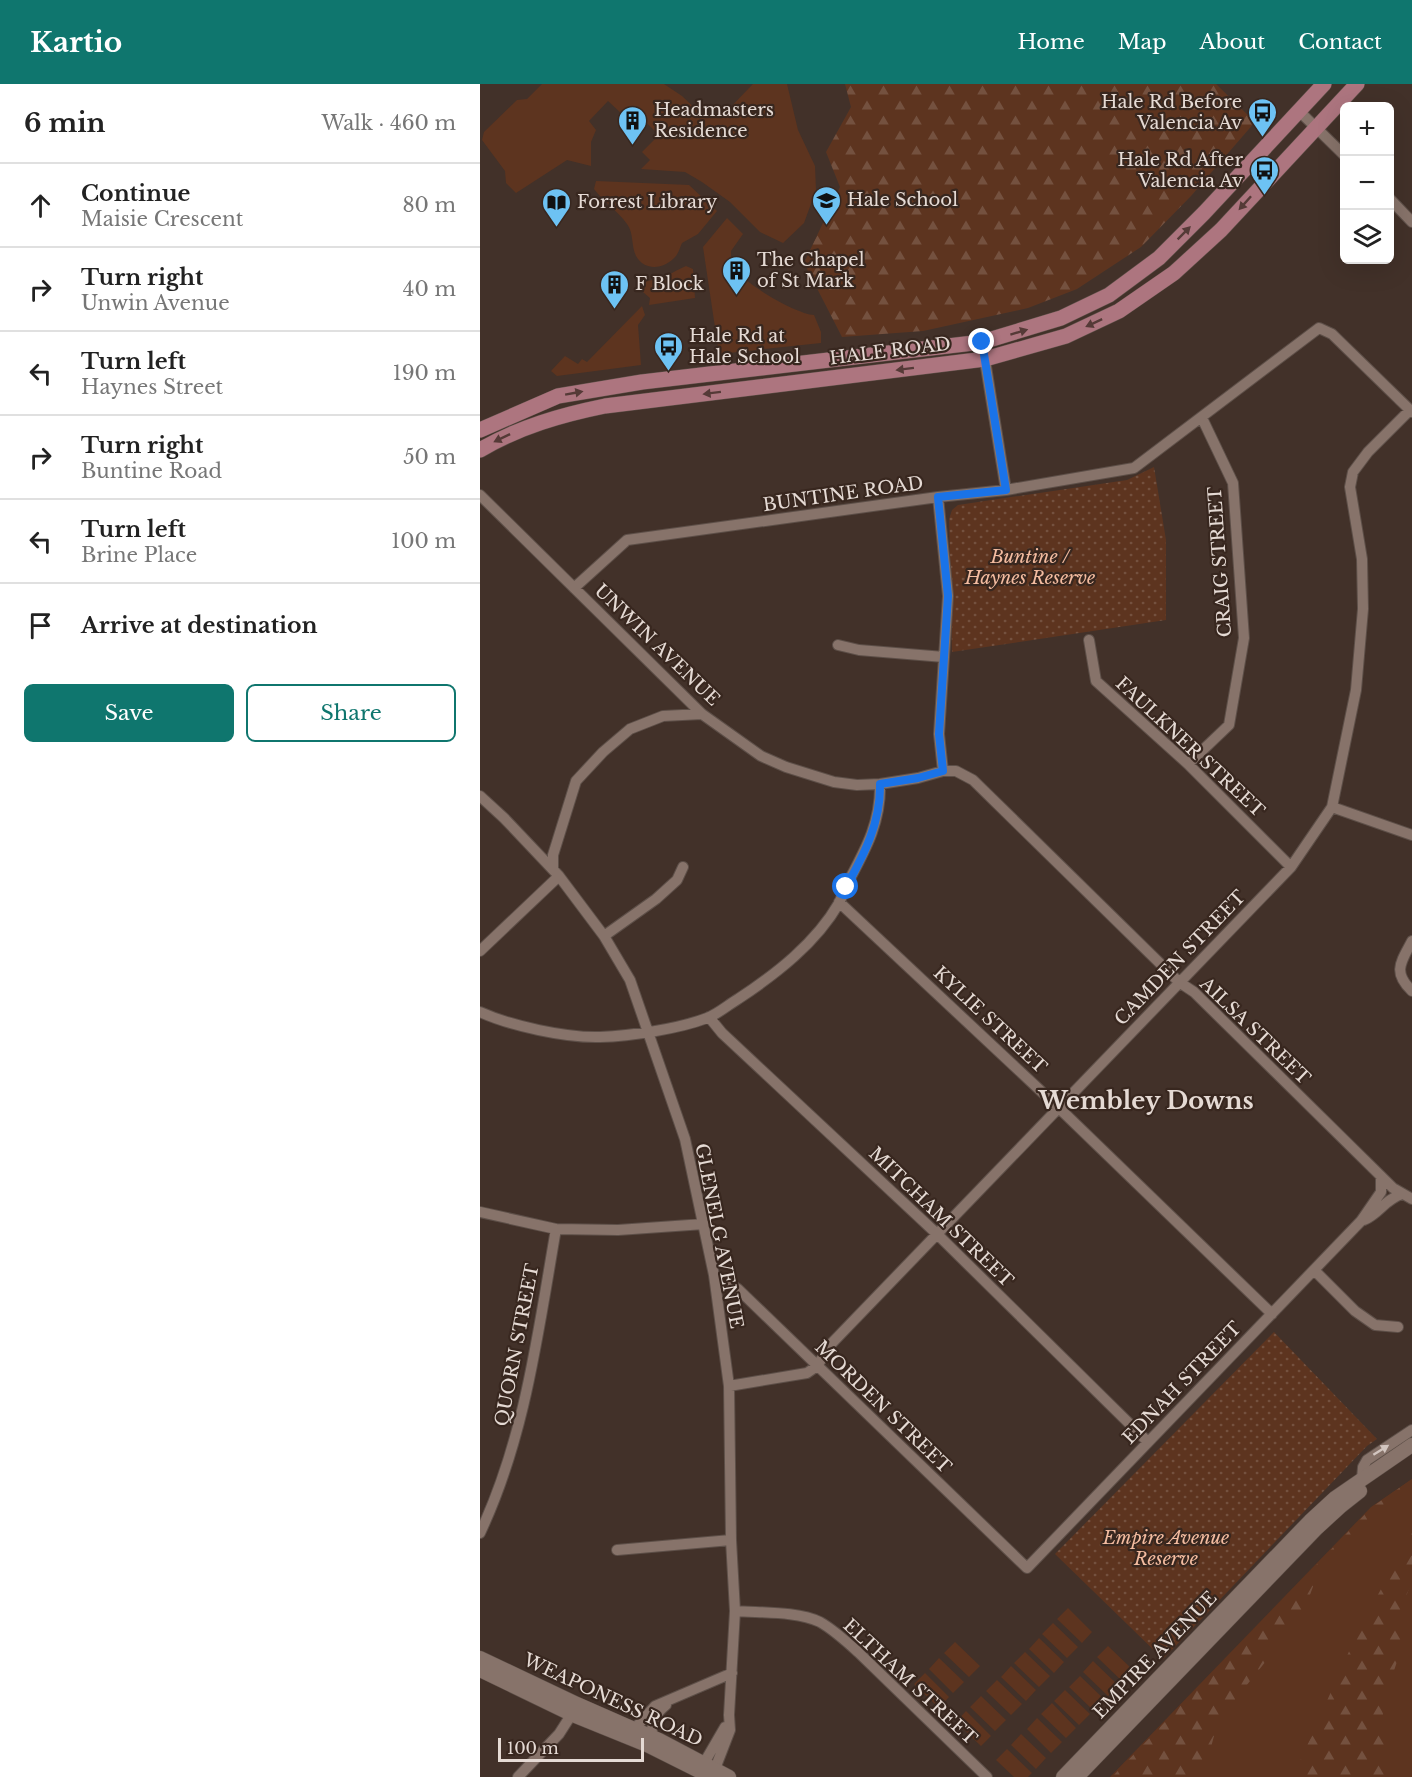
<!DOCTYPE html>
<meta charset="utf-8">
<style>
:root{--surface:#fff;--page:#f6f6f6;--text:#222;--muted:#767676;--line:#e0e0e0;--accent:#0f766e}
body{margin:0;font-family:"Libre Baskerville",serif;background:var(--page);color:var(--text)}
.controls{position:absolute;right:18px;top:18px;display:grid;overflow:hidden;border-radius:9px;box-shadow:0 6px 24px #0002}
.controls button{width:54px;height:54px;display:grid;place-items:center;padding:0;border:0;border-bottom:2px solid var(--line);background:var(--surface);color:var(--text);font:30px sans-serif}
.scale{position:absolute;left:18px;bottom:15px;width:146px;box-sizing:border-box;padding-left:6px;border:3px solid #e5dad4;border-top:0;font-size:16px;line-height:21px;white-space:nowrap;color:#e5dad4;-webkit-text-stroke:4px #38271f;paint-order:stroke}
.stop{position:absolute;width:18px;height:18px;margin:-14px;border:4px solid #1a73e8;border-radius:50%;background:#fff}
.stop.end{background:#1a73e8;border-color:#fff;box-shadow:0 2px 6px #0008}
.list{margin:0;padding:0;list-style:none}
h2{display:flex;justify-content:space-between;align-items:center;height:78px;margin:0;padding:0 24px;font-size:26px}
h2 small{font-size:20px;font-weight:400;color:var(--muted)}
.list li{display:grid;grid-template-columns:39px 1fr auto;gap:18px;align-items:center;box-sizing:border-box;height:84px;padding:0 24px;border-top:2px solid var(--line)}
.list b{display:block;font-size:22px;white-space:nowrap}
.list p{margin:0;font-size:20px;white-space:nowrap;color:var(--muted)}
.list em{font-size:20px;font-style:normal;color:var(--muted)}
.actions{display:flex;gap:12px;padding:18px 24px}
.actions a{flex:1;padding:14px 0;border:2px solid var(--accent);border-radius:9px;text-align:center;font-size:21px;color:var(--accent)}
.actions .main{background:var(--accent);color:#fff}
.icon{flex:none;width:33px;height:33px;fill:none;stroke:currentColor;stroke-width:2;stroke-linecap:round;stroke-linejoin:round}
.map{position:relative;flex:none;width:932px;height:1693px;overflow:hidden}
header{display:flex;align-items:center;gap:36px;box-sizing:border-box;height:84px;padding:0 30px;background:var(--accent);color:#fff}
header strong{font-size:28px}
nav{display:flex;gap:33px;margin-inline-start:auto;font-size:21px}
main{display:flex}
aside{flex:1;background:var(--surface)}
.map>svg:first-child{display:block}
</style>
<header>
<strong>Kartio</strong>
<nav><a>Home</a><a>Map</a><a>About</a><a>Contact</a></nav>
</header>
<main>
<aside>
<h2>6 min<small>Walk · 460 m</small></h2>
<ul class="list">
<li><svg class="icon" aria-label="ahead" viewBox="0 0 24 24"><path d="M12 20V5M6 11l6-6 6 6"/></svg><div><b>Continue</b><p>Maisie Crescent</p></div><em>80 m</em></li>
<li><svg class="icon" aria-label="right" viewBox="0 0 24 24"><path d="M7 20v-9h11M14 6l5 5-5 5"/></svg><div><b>Turn right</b><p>Unwin Avenue</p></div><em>40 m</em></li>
<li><svg class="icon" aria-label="left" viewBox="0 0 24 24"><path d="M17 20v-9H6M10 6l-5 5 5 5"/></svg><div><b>Turn left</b><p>Haynes Street</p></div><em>190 m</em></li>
<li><svg class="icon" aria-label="right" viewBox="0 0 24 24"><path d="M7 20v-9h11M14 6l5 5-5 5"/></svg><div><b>Turn right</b><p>Buntine Road</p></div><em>50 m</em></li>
<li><svg class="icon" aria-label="left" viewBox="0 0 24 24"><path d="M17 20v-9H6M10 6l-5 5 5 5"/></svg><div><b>Turn left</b><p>Brine Place</p></div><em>100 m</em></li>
<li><svg class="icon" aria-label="arrive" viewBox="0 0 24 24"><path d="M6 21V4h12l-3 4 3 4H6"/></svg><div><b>Arrive at destination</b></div></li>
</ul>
<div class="actions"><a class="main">Save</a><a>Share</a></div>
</aside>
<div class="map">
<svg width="932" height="1693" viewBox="0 0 932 1693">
<defs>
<pattern id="forest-firs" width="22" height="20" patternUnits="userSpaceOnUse" patternTransform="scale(1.5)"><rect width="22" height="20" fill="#5d341f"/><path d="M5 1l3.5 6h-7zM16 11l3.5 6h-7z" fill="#74513f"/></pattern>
<pattern id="park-dots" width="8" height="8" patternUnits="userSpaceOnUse" patternTransform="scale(1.5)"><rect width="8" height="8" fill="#5d341f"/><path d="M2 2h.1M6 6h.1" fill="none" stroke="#74513f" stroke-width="1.8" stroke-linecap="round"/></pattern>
</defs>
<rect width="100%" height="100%" fill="#423129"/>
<path fill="#5d341f" d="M 62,0 L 184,0 L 202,12 L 223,32 L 241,33 L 273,0 L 307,0 L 318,46 L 335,82 L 336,106 L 324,139 L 303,159 L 280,148 L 250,118 L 222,98 L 205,88 L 161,85 L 170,76 L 162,68 L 179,51 L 151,24 L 143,31 L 128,17 L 109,37 L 116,46 L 111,58 L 111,82 L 87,76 L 36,109 L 26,99 L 25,87 L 2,56 L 4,48 L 37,16 L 47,15 Z
M 116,97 L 209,101 L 237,127 L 218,150 L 202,159 C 200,163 199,168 196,172 C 186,184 166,189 156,172 C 151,162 154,149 147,140 C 138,127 124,118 114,105 Z
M 247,134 L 263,150 L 251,167 C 251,171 251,177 253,181 C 260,198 316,230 334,231 L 341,248 L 341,259 L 239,270 L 223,163 Z
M 206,182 L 213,185 L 215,214 L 169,221 L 170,214 L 163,208 L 165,203 L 162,199 L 164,196 C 180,199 191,188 206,182 Z
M 162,222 L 165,231 L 158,241 L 161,281 L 77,292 L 71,287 L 85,272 L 98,280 L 102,275 L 107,278 Z
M 932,1395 L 932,1693 L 630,1693 L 891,1423 Z
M 588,1524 L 612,1548 L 602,1559 L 577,1535 Z
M 573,1539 L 598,1563 L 587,1574 L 562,1550 Z
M 559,1554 L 584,1578 L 574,1589 L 549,1565 Z
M 475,1558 L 500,1582 L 489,1593 L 464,1569 Z
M 628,1562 L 653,1586 L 642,1597 L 617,1573 Z
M 545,1568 L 570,1592 L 559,1603 L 534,1579 Z
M 459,1574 L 484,1598 L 473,1609 L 449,1585 Z
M 613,1577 L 638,1601 L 628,1612 L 603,1588 Z
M 531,1582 L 556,1606 L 546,1617 L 521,1593 Z
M 445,1589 L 469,1613 L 459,1624 L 434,1600 Z
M 600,1592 L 625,1616 L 614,1627 L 589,1603 Z
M 517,1596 L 542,1620 L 531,1631 L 506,1607 Z
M 585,1606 L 610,1630 L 599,1641 L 574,1617 Z
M 501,1612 L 526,1636 L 515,1647 L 490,1623 Z
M 572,1619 L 596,1644 L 586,1654 L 561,1630 Z
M 486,1627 L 511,1652 L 501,1662 L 476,1638 Z
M 557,1634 L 582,1658 L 571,1669 L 547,1645 Z
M 541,1650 L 566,1674 L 556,1685 L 531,1661 Z
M 527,1665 L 552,1689 L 548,1693 L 534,1693 L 516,1676 Z"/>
<path fill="url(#forest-firs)" d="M 365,0 L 736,0 L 775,38 L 711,112 L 661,163 L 597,205 L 548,224 L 443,247 L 362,253 L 324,179 L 360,103 L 346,68 L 371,23 Z
M 932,1395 L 932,1402 L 917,1418 L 906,1419 L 900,1423 L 888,1440 L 837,1492 L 822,1532 L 738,1637 L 723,1693 L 632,1693 L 892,1423 Z
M 932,1449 L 932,1497 L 925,1515 L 925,1554 L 902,1622 L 908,1672 L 912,1693 L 813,1693 L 879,1545 Z"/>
<path fill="url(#park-dots)" d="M 674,383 L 686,456 L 686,536 L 472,568 L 469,435 L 472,426 L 478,421 L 647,396 Z
M 794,1248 L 897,1355 L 887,1362 L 683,1575 L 575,1470 Z"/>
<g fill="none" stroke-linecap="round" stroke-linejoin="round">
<defs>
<path id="street" d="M 818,26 L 864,71
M 910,115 L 932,138
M 502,258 L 526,406
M 0,411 L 222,630 L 281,672 L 306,683 L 354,698 L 377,701 L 400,700 L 438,694 L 463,687 L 476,687 L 493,696 L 699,898 L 714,908 L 913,1104 L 932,1115
M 458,413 L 468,512 L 459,650 L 463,687
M 94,504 L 147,456 L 458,413 L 526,406 L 654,384 L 839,244 L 852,250 L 932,328
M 609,556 L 616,597 L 708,680 L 811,783
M 358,561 L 379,566 L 464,573
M 708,680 L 749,641 L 764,554 L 753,399 L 722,334
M 0,712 L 24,734 L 79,792 L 124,852 L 150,896 L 205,1055 L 234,1191 L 249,1302 L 251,1456 L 255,1527 L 249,1631 L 250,1646 L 233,1690
M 852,723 L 932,751
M 73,785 L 73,771 L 96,697 L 123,668 L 150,645 L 183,632 L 222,630
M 359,818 L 579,1024 L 792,1230
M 124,852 L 176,815 L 197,796 L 203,783
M 932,857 C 921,878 912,888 932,907
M 0,867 L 79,792
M 0,928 C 31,942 86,954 120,953 C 151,952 198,945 227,934 C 238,930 248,921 258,915 C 296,890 336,859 359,819 C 362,813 364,807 366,802 C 384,768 401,740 400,700
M 229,933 L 242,949 L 456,1149 L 668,1358
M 0,1128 L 76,1145 L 138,1146 L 224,1140
M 884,1136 C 900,1129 904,1116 922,1110
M 834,1186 L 875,1227 L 895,1241 L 918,1243
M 234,1191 L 258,1205 L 547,1484 L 881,1137 L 901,1108 L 901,1093
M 249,1302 L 327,1289 L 337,1282 L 352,1259 L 811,783 L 852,723 L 876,606 L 883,525 L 882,475 L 870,403 L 873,388 L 888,368 L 930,326
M 882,1395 L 883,1383 L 887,1376 L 932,1346
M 0,1449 C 45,1354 58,1248 76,1145
M 137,1466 L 251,1456
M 255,1527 C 280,1529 318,1527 340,1538 C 354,1546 366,1557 378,1568 L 507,1693
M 152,1652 L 157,1642 L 175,1622 L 252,1589
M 168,1659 C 176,1641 168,1636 186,1621
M 220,1686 L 245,1643
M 38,1693 L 79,1650 L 95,1625"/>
<path id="secondary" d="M 0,1574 L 97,1620 L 179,1656 L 249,1693
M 0,1586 L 93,1631 L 167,1661 L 231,1693
M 583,1693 L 830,1437 L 855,1414 L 932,1361
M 597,1693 L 837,1444 L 861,1422 L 880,1407"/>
<path id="primary" d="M 0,346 L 78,312 L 162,298 L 502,258 L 581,234 L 629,211 L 679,174 L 724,129 L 844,0
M 0,366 C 39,343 81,331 125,322 L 505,275 L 586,252 L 639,227 L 694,189 L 741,146 L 877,0"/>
</defs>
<use href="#street" stroke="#5d4f48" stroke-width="12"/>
<use href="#secondary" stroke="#5d4f48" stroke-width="15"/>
<use href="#primary" stroke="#5d4f48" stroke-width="16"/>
<use href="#street" stroke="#87736a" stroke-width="10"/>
<use href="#secondary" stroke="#87736a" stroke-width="14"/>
<use href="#primary" stroke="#ad757f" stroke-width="15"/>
</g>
<defs><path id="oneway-solid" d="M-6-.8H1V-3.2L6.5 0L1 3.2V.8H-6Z" transform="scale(1.5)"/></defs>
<g fill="#553a37">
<use href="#oneway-solid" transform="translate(765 119) rotate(132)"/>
<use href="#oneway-solid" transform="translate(704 149) rotate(-45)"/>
<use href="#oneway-solid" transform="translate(614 239) rotate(155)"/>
<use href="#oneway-solid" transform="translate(539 248) rotate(-17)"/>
<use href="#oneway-solid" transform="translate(425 285) rotate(173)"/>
<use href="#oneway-solid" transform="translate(94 309) rotate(-10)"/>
<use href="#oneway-solid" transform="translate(232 309) rotate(173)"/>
<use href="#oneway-solid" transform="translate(22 354) rotate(154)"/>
</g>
<use fill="#d2c5bf" href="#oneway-solid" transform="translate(901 1366) rotate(-32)"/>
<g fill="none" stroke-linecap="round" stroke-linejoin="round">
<path stroke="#1a73e8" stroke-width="8" d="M 366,803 C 384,771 401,738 400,700 L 438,694 L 463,687 L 459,650 L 468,512 L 458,413 L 526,406 L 502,258"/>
</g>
<defs>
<symbol id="bus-pin" viewBox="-11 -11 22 30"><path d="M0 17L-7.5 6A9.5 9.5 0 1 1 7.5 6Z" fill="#6dc2f3" stroke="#38271f"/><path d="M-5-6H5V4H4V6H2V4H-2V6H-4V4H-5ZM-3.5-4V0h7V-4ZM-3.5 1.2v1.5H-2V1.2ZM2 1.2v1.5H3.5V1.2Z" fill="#111"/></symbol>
<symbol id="building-pin" viewBox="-11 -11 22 30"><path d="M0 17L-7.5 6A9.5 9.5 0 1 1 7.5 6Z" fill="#6dc2f3" stroke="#38271f"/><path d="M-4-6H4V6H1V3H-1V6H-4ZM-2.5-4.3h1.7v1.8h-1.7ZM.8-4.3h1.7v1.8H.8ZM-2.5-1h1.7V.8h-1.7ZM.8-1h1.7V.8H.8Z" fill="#111"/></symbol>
<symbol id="school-pin" viewBox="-11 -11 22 30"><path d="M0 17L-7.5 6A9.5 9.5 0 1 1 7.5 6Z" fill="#6dc2f3" stroke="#38271f"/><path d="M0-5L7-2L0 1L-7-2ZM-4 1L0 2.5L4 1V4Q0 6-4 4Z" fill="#111"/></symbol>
<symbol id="library-pin" viewBox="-11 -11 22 30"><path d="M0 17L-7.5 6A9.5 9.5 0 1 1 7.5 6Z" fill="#6dc2f3" stroke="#38271f"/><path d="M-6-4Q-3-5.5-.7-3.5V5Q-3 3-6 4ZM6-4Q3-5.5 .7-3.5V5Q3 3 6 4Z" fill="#111"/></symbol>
</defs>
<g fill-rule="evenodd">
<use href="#bus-pin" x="766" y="12" width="33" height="45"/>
<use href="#building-pin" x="136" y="20" width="33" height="45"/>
<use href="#bus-pin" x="768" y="70" width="33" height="45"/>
<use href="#school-pin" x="330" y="100" width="33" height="45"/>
<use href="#library-pin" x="60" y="102" width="33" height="45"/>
<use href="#building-pin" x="240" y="170" width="33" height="45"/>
<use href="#building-pin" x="118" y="184" width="33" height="45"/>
<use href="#bus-pin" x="172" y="246" width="33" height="45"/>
</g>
<g text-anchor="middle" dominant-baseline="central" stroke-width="4.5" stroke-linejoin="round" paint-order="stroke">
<g font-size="18" fill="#e5dad4" stroke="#38271f" text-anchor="start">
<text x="762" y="18" text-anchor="end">Hale Rd Before<tspan x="762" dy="21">Valencia Av</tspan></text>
<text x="174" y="26">Headmasters<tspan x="174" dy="21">Residence</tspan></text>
<text x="763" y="76" text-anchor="end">Hale Rd After<tspan x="763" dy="21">Valencia Av</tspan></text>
<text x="367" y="116">Hale School</text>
<text x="97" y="118">Forrest Library</text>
<text x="277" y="176">The Chapel<tspan x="277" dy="21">of St Mark</tspan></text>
<text x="155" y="200">F Block</text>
<text x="209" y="252">Hale Rd at<tspan x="209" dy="21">Hale School</tspan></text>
</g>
<g font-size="18" fill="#e5dad4" stroke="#38271f">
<text transform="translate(410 267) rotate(-7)">HALE ROAD</text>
<text transform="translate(363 410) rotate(-8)">BUNTINE ROAD</text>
<text transform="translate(740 478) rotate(-94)">CRAIG STREET</text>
<text transform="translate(177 561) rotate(44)">UNWIN AVENUE</text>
<text transform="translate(710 663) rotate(43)">FAULKNER STREET</text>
<text transform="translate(700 874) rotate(-46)">CAMDEN STREET</text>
<text transform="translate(510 936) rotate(43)">KYLIE STREET</text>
<text transform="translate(775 947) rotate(44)">AILSA STREET</text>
<text transform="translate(461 1133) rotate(44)">MITCHAM STREET</text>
<text transform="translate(239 1152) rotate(79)">GLENELG AVENUE</text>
<text transform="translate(37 1261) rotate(-79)">QUORN STREET</text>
<text transform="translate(702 1299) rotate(-46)">EDNAH STREET</text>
<text transform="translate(403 1323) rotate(44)">MORDEN STREET</text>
<text transform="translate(675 1571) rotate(-46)">EMPIRE AVENUE</text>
<text transform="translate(430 1598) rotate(43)">ELTHAM STREET</text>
<text transform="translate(133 1616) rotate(25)">WEAPONESS ROAD</text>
</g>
<g font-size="18" font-style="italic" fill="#f4bca0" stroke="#38271f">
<text x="550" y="473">Buntine /<tspan x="550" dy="21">Haynes Reserve</tspan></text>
<text x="686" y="1454">Empire Avenue<tspan x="686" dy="21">Reserve</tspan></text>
</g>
<g font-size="24" font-weight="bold" fill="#e5dad4" stroke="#38271f">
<text x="666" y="1016">Wembley Downs</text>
</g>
</g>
</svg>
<div class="controls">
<button>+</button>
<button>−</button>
<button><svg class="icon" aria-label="layers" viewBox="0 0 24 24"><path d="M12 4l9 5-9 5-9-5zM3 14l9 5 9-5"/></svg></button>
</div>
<div class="scale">100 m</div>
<div class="stop" style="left:366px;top:803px"></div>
<div class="stop end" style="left:502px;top:258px"></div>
</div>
</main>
